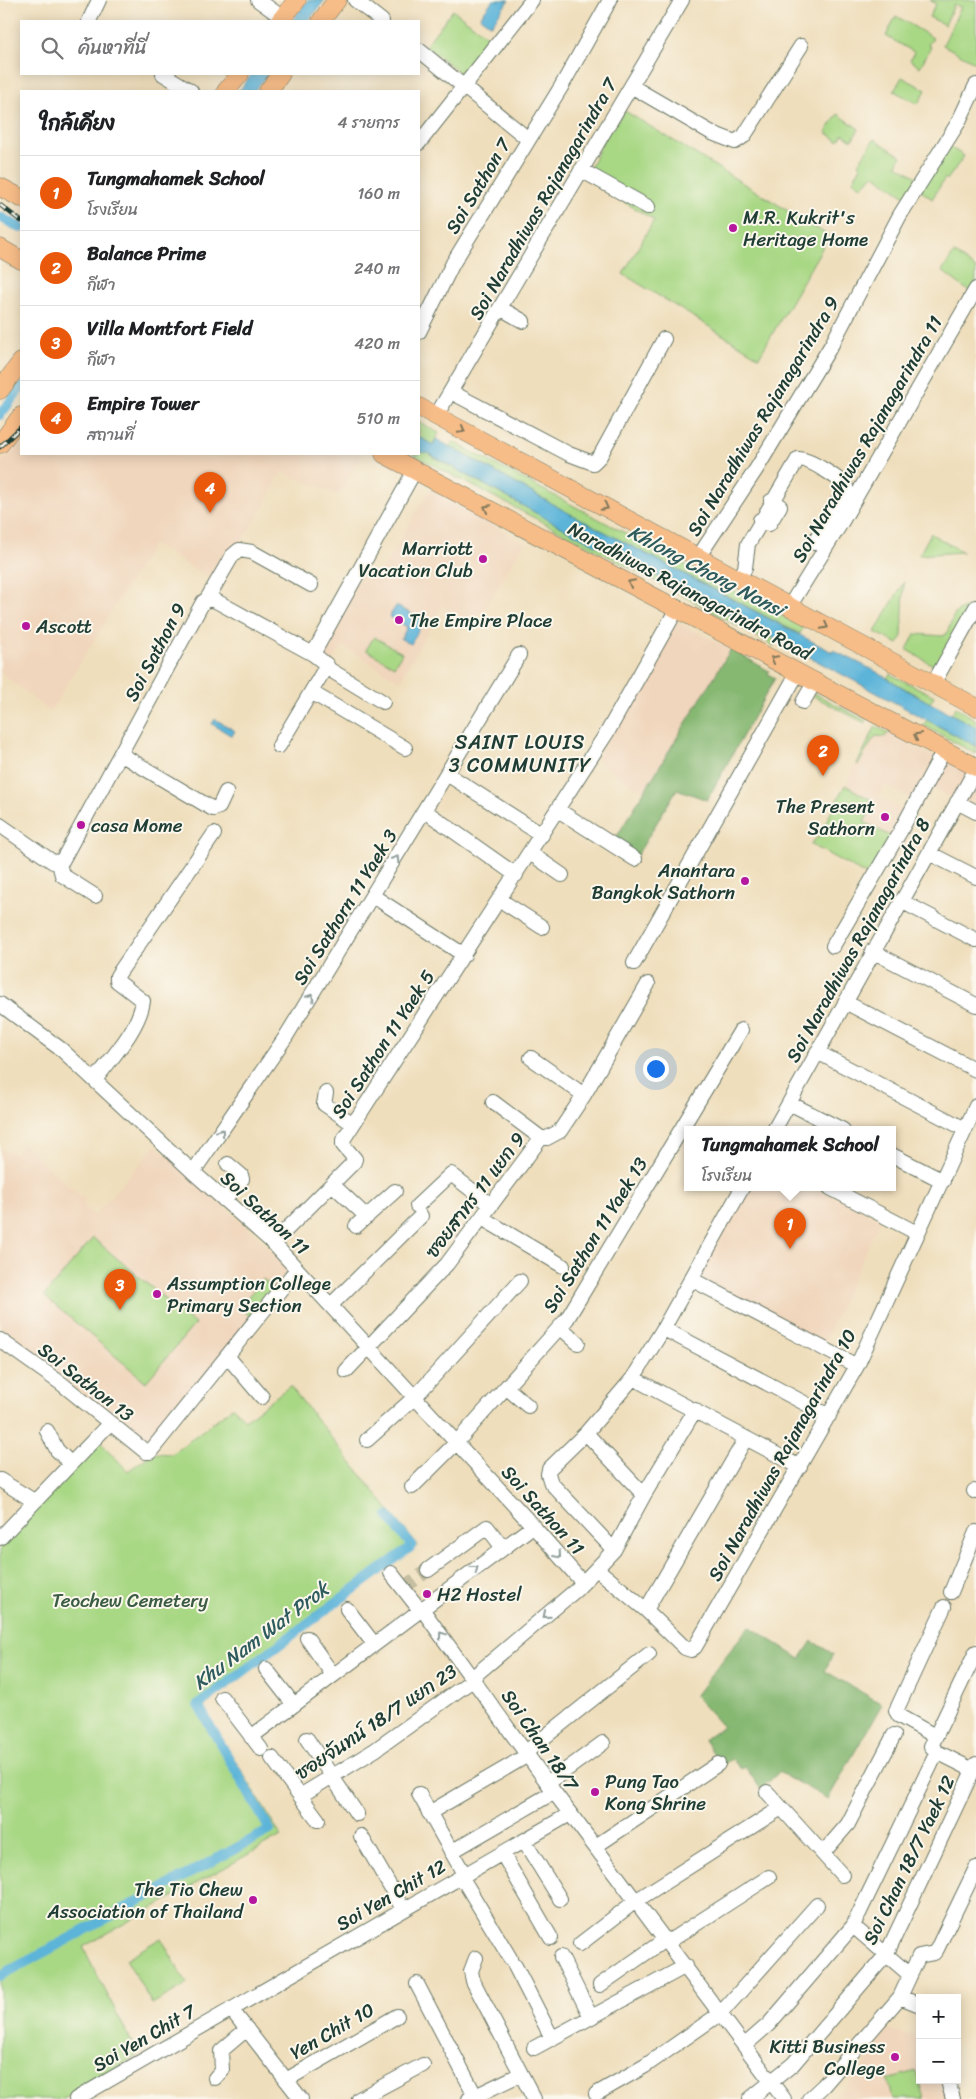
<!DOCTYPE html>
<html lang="th">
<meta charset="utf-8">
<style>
:root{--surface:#fff;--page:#f6f6f6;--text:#202124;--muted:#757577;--line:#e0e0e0;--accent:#ea580c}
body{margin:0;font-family:Sriracha,"Playpen Sans Thai",sans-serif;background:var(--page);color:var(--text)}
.controls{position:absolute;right:15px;bottom:15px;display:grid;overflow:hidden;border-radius:0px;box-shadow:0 2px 12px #0003}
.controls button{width:45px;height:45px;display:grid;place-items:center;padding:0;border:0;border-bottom:1px solid var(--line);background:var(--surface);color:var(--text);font:25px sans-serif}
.you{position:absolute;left:655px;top:1068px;width:18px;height:18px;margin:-12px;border:4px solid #fff;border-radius:50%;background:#1a73e8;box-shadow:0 0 0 8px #1a73e833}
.badge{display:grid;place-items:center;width:32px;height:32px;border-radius:50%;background:var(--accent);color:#fff;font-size:16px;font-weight:700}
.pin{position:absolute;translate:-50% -41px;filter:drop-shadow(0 1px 2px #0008)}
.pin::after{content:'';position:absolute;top:26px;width:18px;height:15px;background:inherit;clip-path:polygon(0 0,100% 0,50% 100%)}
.popup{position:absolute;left:684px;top:1126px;width:212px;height:65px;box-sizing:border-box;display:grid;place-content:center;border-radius:0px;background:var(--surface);filter:drop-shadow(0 1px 4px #0005);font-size:16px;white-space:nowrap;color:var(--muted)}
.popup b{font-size:19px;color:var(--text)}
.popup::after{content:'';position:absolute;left:50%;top:100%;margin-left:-10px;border:10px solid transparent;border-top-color:var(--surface)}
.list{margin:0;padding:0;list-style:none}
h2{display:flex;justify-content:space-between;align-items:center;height:65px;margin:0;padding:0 20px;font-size:21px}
h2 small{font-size:16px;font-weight:400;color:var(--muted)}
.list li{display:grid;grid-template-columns:32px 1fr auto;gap:15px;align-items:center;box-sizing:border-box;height:75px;padding:0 20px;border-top:1px solid var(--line)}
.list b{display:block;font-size:19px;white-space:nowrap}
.list p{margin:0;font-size:16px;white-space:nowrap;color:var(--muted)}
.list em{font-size:16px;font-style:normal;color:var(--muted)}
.icon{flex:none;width:28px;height:28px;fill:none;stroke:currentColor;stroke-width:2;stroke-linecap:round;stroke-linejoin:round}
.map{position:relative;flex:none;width:976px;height:2099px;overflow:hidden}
.search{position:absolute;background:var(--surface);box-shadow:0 2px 12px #0003;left:20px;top:20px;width:400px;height:55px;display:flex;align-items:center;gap:12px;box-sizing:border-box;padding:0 18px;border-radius:0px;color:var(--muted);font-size:19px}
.panel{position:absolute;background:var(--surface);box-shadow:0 2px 12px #0003;left:20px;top:90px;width:400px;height:365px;border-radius:0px}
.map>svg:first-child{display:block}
</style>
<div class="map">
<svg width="976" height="2099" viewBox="0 0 976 2099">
<rect width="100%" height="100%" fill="#fbf7ec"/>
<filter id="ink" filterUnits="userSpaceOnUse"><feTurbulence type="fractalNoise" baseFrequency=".02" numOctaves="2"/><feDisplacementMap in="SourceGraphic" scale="10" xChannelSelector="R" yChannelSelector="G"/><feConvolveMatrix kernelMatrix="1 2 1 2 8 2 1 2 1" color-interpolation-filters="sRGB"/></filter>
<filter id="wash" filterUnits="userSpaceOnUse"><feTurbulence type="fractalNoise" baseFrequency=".0096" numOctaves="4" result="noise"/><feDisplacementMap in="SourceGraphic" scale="20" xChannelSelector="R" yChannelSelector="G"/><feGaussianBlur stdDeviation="1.12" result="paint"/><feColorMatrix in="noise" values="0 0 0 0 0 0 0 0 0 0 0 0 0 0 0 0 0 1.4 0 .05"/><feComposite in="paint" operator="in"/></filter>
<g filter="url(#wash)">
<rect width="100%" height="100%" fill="#efdebc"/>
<path fill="#f0d6bc" d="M 21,436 L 21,454 L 363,454 L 338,495 L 282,472 L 256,520 L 213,580 L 153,544 L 50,712 L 2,673 L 0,674 L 0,464 Z
M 430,490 L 524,543 L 475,625 L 442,606 L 400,681 L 343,646 L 330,663 L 316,654 L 362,574 L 376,579 Z
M 676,622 L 731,649 L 644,792 L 596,760 Z
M 876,726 L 936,758 L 912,800 L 884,785 L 878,797 L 907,812 L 892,837 L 863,822 L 875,802 L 845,785 Z
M 946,757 L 976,772 L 976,811 L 929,786 Z
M 23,1145 L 86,1201 L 83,1205 L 94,1216 L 156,1145 L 293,1270 L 147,1448 L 0,1327 L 0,1149 L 16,1154 Z
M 747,1188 L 818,1188 L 880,1220 L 823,1344 L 697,1278 Z
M 886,2029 L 920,2038 L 920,2080 L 943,2080 L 948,2099 L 832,2099 L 859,2075 Z"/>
<path fill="#a9d885" stroke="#648a5c" d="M 930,0 L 976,0 L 976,63 L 943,45 L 961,7 L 954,5 L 945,25 L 929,17 L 936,4 Z
M 453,10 L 490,38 L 462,74 L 425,46 Z
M 896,16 L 933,38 L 928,45 L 931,47 L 920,67 L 910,60 L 914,52 L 886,36 Z
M 902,77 L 926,90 L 918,104 L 894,91 Z
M 625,111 L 829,236 L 759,357 L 623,274 L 654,220 L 585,178 L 605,137 Z
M 838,114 L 859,129 L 852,140 L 843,134 L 838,141 L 826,132 Z
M 874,139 L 901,156 L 897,165 L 920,179 L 908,198 L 873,174 L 862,187 L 853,180 L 861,167 L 858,164 Z
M 947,145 L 964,156 L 947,180 L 945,178 L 932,199 L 920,190 Z
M 954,253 L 976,269 L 976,282 L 970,292 L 942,271 Z
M 419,422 L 439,433 L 428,453 L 431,456 C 545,519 662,578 776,641 L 774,646 L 682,595 L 412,454 L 419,454 Z
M 453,442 L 803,627 L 800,634 L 561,509 L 450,446 Z
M 931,533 L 931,534 L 963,552 L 919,555 Z
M 904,582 L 902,636 L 898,644 L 875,632 Z
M 973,606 L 938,668 L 907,650 L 915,634 L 944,636 C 956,622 946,611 973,606 Z
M 374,637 L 402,653 L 394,666 L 366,650 Z
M 890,674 L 934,696 L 930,703 L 887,678 Z
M 814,693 L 867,721 L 865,723 L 813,696 Z
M 956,707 L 976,720 L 976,727 L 951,714 Z
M 927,720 L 976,746 L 976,754 L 923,725 Z
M 876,726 L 889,733 L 884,737 L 877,736 L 874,738 L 858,765 L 857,764 Z
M 845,785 L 875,802 L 864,822 L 892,837 L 868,876 L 810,844 L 819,836 Z
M 93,1238 L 195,1324 L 146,1382 L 44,1296 Z
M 263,1279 L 276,1291 L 252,1318 L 239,1307 Z
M 290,1386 L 418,1546 L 203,1707 L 281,1836 L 83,1947 L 138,2055 L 64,2099 L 0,2099 L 0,1542 L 98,1440 L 128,1471 L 153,1453 L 172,1454 L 233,1407 L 245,1420 Z
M 161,1938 L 187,1984 L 152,2004 L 126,1959 Z
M 916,2071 L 924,2099 L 893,2099 L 888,2079 Z"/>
<path fill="#86b872" stroke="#527a53" d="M 731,649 L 769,671 L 768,674 L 775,678 L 707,800 L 677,789 L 636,857 L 614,841 Z
M 749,1626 L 800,1659 L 812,1641 L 833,1654 L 825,1671 L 882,1704 L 828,1799 L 779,1772 L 761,1789 L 745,1767 L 741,1769 L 732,1759 L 722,1765 L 704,1740 L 723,1727 L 695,1696 Z"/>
<path fill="#5bb4d9" stroke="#3d7886" d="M 308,0 L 325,0 L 308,21 L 292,21 Z
M 493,0 L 509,0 L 491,25 L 480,17 Z
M 252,74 L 268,74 L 254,91 L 239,91 Z
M 419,437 L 433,445 L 436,439 L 561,509 L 832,652 L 833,650 L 875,671 L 915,695 L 976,727 L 976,746 L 684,590 L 561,527 L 428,453 L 420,452 Z
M 396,606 L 424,620 L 411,644 L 401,639 L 407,627 L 389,617 Z
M 215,719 L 235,731 L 232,736 L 212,724 Z"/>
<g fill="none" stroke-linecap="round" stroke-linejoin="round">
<path stroke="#5bb4d9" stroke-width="10" d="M 0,217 L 21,228
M 0,415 L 21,387
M 0,1976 L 270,1830 L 198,1705 L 412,1546 L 388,1516"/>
</g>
</g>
<g filter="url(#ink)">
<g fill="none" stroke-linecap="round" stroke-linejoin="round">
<path stroke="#c5bea1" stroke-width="14" stroke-dasharray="14 7" stroke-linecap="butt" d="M 403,1588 L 428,1570"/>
<defs>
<path id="minor" d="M 258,0 L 283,18
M 355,0 L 382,21
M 89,21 L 99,0
M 419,50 L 528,139
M 163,74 L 191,91
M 631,86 L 712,133 L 735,142 L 744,136 L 801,46
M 419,143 L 532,0
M 581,170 L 648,207
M 500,308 L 523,321
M 419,332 L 453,263 L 561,87 L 610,0
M 451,392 L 569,454 L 593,463 L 600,456 L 664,339
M 436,416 L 682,0
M 760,520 L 769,524 L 780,506 L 771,501
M 699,556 L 757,468 L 832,344 L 900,215 L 958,123 L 976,85
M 739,579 L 745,568 L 748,544 L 798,459 C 808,458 841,479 846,487 L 814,543
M 207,599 L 232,556 L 239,550 L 252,552 L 311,585
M 789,607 L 841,523 L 976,289
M 313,654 L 415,470
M 327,668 L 383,702
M 933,684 L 976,607
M 311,692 L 405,748
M 803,702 L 815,681
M 122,755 L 213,809 L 219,807 L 226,792
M 447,774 L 542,835
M 957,802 L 976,812
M 558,810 L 635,859
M 425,811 L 516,875
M 0,825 L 53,862 L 62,861 L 203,602 L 207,599 L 216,601 L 313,654 L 327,665 L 279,746
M 530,853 L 562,875
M 929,853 L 976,877
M 59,863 L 62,875 L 95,896
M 373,896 L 464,955
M 500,900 L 542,927
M 901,901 L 976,940
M 833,946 L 901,830 L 944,750
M 872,951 L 976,1005
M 634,963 L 798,672
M 845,1002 L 976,1070
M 0,1004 L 62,1050 L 193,1172 L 273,1243 L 533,1526 L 583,1583
M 817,1052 L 965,1129
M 531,1058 L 584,1095
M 95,1080 C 112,1057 139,1029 143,1001 L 117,981 L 117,976 L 214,834
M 326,1093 L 324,1104 L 353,1124
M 493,1102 L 541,1138
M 789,1103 L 843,1130
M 774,1130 L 976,769
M 892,1155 L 943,1181
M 193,1172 L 285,1038 L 519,655
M 332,1184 L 367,1217
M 830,1188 L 917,1233
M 224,1200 L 242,1179 L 241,1175 L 228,1164
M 417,1206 L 451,1174 L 491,1205
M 482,1218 L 563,1266
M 356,1226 L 395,1191
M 273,1243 L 354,1162 L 355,1159 L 343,1145 L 343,1140 L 608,731 L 678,607
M 691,1279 L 857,1366
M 331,1305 L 421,1216
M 560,1327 L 578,1343
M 664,1329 L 829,1416
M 0,1340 L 62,1384 L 146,1452 L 150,1452 L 297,1269
M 228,1357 L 262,1397
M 346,1371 L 447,1264 L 541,1138 L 547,1138 L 560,1131 L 584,1095 L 648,984
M 633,1378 L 800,1467
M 507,1388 L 528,1406
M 47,1431 L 57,1450 L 71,1464
M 586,1433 L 644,1495
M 367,1440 L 415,1397 L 520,1281
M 0,1480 L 34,1501
M 412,1487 L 456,1443 L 567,1319 L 741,1030
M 974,1491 L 976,1492
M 0,1538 L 109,1424
M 614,1550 L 551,1483 L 548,1474 L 549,1469 L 586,1433 L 633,1378 L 662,1331 L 742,1188
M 428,1570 L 487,1527 L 503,1548
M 598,1570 L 646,1610 L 685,1648 L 691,1650 L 695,1647 L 857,1366 L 976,1106
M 391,1573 L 420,1610
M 951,1592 L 976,1532
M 347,1609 L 374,1644
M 422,1609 L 554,1792 L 784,2099
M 646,1610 L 746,1438
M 307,1638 L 333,1675
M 266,1669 L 294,1705
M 473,1677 L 576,1590 L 614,1550 L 644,1495 L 695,1410
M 222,1698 L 261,1749
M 935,1736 L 899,1716 L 896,1711 L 944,1607
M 251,1737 L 533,1526
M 307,1739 L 357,1814
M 526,1752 L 649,1654
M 272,1758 L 318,1820
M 973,1770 L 937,1752 L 931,1746 L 976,1652
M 548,1783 L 603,1743
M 767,1792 L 842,1875
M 419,1794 L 464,1874
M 300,1796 L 375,1750 L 474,1679
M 429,1813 L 528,1755
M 361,1836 L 403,1909
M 524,1841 L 560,1899
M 596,1846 L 718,1764
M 451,1852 L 554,1792
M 502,1853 L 551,1938
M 823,1853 L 848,1824 L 894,1735
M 461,1876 L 510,1958
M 853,1926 L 910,1975
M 668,1942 L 769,1877
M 580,1944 L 637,1900 L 781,1808
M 561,1957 L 591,2017
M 476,1958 L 471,1971 L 473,1981 L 534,2099
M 515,1966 L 552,2038
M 417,1984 L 477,2099
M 600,1985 L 666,1939
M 900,1997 L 919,1956 L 934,1953 L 937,1949 L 976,1868
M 231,2009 L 301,2099
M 745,2045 L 769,2024 L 853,1926 L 937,1752
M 534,2048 L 686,1966
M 215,2078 L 222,2070 L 221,2051 L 247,2029
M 286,2080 L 397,2016
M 948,2081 L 953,2099
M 596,2094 L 645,2066 L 721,2013 L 817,1905
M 76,2099 L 570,1814
M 359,2099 L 423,2065
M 469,2099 L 521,2074
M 750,2099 L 793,2064 L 886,1955 L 976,1764
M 809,2099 L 823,2086 L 900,1997 L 920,2005"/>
<path id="major" d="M 280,21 L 297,0
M 321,21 L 337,0
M 226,91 L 240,74
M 268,91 L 281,74
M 0,187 L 21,198
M 0,248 L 21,260
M 0,390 L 21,362
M 419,407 L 976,707
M 0,444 L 21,416
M 384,454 L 976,767"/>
</defs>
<use href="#minor" stroke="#687564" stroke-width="16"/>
<use href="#major" stroke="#687564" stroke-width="19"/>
<use href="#minor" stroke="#fff" stroke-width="14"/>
<use href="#major" stroke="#f7bd88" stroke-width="18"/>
<defs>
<path id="rail" d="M 0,205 L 21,221
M 0,447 L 21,427"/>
</defs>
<use href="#rail" stroke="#1f3d34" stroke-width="4.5"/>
<use href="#rail" stroke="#fbf7ec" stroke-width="2.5" stroke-dasharray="8" stroke-linecap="butt"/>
</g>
<defs><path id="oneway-chevron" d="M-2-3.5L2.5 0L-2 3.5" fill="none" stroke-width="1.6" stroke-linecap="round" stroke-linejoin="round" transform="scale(1.25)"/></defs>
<g stroke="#80775a">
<use href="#oneway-chevron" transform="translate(462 430) rotate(28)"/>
<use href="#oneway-chevron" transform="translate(605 507) rotate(28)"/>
<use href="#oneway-chevron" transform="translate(487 508) rotate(-152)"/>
<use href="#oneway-chevron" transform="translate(631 583) rotate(-153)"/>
<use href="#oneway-chevron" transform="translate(825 626) rotate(28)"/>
<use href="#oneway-chevron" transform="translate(774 659) rotate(-152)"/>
<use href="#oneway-chevron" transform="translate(917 736) rotate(-152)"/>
</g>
<g stroke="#8f9e9a">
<use href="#oneway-chevron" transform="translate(396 859) rotate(-58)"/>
<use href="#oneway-chevron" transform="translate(311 997) rotate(-58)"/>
<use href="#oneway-chevron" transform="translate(221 1132) rotate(-55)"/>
<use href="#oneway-chevron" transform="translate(558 1555) rotate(49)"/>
<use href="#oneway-chevron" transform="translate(475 1569) rotate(-38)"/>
<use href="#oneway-chevron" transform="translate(546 1615) rotate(140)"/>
<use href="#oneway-chevron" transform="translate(442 1635) rotate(-127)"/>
</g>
</g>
<g fill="#b5179e" stroke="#fbf7ec" stroke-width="2">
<circle cx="733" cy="228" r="5"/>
<circle cx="483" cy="559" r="5"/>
<circle cx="399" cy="620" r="5"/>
<circle cx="26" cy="626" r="5"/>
<circle cx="885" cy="817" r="5"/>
<circle cx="81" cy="825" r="5"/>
<circle cx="745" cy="881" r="5"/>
<circle cx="157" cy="1294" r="5"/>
<circle cx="427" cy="1594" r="5"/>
<circle cx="595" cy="1792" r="5"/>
<circle cx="253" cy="1900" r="5"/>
<circle cx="895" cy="2057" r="5"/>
</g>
<g text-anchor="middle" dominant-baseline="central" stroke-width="4" stroke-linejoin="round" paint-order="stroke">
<g font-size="19" fill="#1f3d34" stroke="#fbf7ec">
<text transform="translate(478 186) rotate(-59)">Soi Sathon 7</text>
<text transform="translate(543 199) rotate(-60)">Soi Naradhiwas Rajanagarindra 7</text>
<text transform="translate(763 416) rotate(-59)">Soi Naradhiwas Rajanagarindra 9</text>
<text transform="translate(867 439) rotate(-60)">Soi Naradhiwas Rajanagarindra 11</text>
<text transform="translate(690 591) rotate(28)">Naradhiwas Rajanagarindra Road</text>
<text transform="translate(155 652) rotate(-62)">Soi Sathon 9</text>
<text transform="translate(345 907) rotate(-58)">Soi Sathorn 11 Yaek 3</text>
<text transform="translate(858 940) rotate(-61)">Soi Naradhiwas Rajanagarindra 8</text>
<text transform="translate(383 1044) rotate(-57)">Soi Sathon 11 Yaek 5</text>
<text transform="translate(475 1195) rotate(-53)">ซอยสาทร 11 แยก 9</text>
<text transform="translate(265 1213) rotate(43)">Soi Sathon 11</text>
<text transform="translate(595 1235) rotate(-58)">Soi Sathon 11 Yaek 13</text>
<text transform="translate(86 1382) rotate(38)">Soi Sathon 13</text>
<text transform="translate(782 1455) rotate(-61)">Soi Naradhiwas Rajanagarindra 10</text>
<text transform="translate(543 1510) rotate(48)">Soi Sathon 11</text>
<text transform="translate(376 1722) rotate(-34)">ซอยจันทน์ 18/7 แยก 23</text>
<text transform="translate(540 1740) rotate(55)">Soi Chan 18/7</text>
<text transform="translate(909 1860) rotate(-64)">Soi Chan 18/7 Yaek 12</text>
<text transform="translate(391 1895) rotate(-30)">Soi Yen Chit 12</text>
<text transform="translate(332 2031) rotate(-30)">Yen Chit 10</text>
<text transform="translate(144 2038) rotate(-30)">Soi Yen Chit 7</text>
</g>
<g font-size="19" fill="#1f3d34" stroke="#fbf7ec" text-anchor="start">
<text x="743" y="217">M.R. Kukrit's<tspan x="743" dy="22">Heritage Home</tspan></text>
<text x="473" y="548" text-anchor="end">Marriott<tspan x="473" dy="22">Vacation Club</tspan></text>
<text x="409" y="620">The Empire Place</text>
<text x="36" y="626">Ascott</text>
<text x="875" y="806" text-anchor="end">The Present<tspan x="875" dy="22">Sathorn</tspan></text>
<text x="91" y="825">casa Mome</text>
<text x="735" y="870" text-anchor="end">Anantara<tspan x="735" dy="22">Bangkok Sathorn</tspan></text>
<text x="167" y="1283">Assumption College<tspan x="167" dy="22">Primary Section</tspan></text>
<text x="437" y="1594">H2 Hostel</text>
<text x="605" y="1781">Pung Tao<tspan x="605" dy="22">Kong Shrine</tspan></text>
<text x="243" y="1889" text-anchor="end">The Tio Chew<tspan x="243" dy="22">Association of Thailand</tspan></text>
<text x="885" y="2046" text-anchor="end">Kitti Business<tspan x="885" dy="22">College</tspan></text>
</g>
<g font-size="19" fill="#3b5c44" stroke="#fbf7ec">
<text x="130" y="1600">Teochew Cemetery</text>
</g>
<g font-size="20" font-style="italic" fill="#2e5b5d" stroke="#fbf7ec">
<text transform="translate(706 571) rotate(28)">Khlong Chong Nonsi</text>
<text transform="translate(261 1636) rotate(-37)">Khu Nam Wat Prok</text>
</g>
<g font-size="20" letter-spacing="1" fill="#1f3d34" stroke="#fbf7ec">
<text x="520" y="742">SAINT LOUIS<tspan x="520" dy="23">3 COMMUNITY</tspan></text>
</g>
</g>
</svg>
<div class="controls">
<button>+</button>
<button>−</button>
</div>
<div class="you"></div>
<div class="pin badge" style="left:790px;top:1249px">1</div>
<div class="popup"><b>Tungmahamek School</b>โรงเรียน</div>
<div class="pin badge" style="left:823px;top:776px">2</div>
<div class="pin badge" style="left:120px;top:1310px">3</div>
<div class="pin badge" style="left:210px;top:513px">4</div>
<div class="search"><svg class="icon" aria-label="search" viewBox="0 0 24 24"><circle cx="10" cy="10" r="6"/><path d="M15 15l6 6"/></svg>ค้นหาที่นี่</div>
<section class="panel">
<h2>ใกล้เคียง<small>4 รายการ</small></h2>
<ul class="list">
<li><span class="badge">1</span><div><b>Tungmahamek School</b><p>โรงเรียน</p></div><em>160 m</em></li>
<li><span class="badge">2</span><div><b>Balance Prime</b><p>กีฬา</p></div><em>240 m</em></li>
<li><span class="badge">3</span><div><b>Villa Montfort Field</b><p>กีฬา</p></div><em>420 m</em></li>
<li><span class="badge">4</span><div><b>Empire Tower</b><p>สถานที่</p></div><em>510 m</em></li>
</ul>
</section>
</div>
